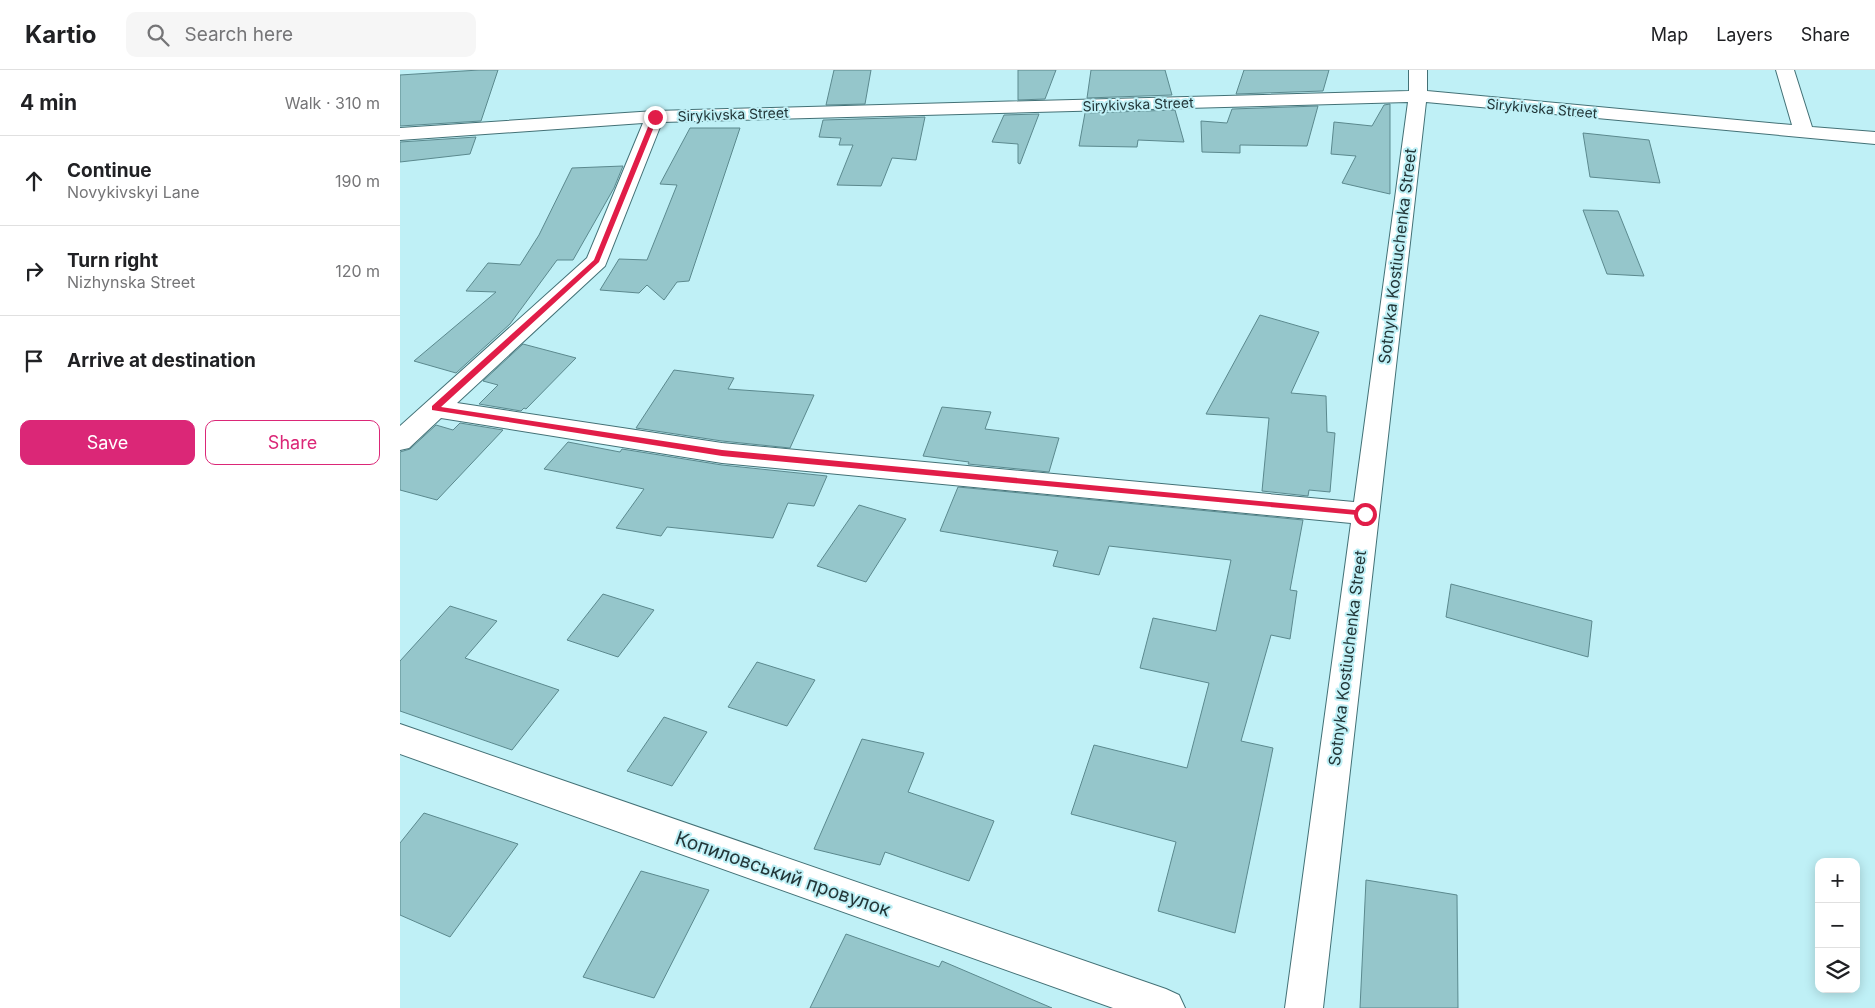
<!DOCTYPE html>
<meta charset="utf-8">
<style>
:root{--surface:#fff;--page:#f6f6f6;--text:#202124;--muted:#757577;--line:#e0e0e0;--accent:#db2777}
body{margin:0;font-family:Inter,sans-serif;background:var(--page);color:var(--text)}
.controls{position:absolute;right:15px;bottom:15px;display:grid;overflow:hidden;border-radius:10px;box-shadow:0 2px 12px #0003}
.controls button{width:45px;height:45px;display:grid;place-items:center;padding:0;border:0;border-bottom:1px solid var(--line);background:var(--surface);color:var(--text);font:25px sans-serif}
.stop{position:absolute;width:15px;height:15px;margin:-11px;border:4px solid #e11d48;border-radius:50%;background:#fff}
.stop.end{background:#e11d48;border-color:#fff;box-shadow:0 1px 5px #0008}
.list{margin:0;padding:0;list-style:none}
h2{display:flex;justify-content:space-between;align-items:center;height:65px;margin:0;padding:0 20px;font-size:21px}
h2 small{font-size:16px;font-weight:400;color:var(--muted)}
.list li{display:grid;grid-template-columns:32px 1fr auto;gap:15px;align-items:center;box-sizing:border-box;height:90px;padding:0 20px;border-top:1px solid var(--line)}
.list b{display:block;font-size:19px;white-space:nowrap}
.list p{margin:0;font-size:16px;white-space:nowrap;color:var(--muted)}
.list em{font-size:16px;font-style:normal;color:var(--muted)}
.actions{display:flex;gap:10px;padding:15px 20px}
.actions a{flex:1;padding:11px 0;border:1px solid var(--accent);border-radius:10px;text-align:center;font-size:18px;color:var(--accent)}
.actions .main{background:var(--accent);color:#fff}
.icon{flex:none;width:28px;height:28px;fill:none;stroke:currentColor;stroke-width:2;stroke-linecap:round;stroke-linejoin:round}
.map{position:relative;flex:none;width:1475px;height:938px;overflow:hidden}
header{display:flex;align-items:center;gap:30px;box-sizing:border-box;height:70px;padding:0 25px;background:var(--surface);border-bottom:1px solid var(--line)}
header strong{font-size:24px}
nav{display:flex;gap:28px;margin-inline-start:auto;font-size:18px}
.search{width:350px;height:45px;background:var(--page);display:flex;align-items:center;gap:12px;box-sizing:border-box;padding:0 18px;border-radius:10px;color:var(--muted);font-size:19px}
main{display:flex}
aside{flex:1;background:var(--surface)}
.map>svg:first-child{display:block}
</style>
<header>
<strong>Kartio</strong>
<div class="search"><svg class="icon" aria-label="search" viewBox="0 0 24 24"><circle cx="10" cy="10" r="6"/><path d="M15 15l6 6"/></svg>Search here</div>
<nav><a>Map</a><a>Layers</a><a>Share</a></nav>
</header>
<main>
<aside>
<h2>4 min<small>Walk · 310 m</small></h2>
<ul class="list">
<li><svg class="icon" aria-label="ahead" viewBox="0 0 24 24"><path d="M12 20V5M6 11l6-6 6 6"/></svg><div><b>Continue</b><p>Novykivskyi Lane</p></div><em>190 m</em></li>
<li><svg class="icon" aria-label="right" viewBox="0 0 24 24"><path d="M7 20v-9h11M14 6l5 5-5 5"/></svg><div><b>Turn right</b><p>Nizhynska Street</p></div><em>120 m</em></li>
<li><svg class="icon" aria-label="arrive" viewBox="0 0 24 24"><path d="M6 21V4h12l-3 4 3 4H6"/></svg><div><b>Arrive at destination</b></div></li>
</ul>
<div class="actions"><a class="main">Save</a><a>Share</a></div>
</aside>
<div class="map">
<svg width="1475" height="938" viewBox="0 0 1475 938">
<rect width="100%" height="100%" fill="#bff0f6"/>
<path fill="#95c6cb" stroke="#5b898e" d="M 79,0 L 98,0 L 81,51 L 0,56 L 0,5 Z
M 434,0 L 471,0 L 465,34 L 426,35 Z
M 618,0 L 656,0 L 645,29 L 618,30 Z
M 691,0 L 765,0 L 772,25 L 687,28 Z
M 844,0 L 929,0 L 923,21 L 836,24 Z
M 990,34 L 990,124 L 942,113 L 956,86 L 931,84 L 934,52 L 972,56 L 984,35 Z
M 918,36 L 907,76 L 840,75 L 840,83 L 802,82 L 801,51 L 827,53 L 832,39 Z
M 775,40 L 784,72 L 738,70 L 737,77 L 679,76 L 685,43 Z
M 639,44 L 620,94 L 618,93 L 618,74 L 592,72 L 604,45 Z
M 525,47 L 516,90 L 492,88 L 481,116 L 437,115 L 453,75 L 439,75 L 441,68 L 419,67 L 423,50 Z
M 290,58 L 340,58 L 289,211 L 277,212 L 264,230 L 247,215 L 239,223 L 200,220 L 219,189 L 247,190 L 277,115 L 260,114 Z
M 1183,63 L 1249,70 L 1260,113 L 1190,107 Z
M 76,67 L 70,84 L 0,92 L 0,72 Z
M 223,96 L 214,118 L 173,190 L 157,190 L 110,254 L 56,303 L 14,291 L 96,222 L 66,221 L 88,193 L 120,195 L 139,165 L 172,98 Z
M 1183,140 L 1218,141 L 1244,206 L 1207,204 Z
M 860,245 L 919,262 L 891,323 L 926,326 L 927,362 L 935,363 L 930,422 L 909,420 L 908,426 L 862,421 L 869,348 L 806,344 Z
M 123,274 L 176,288 L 126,339 L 124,338 L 121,341 L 79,334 L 98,315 L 83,311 Z
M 274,300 L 334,308 L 328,319 L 414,325 L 390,378 L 322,371 L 236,358 Z
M 542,337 L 591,342 L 585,359 L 659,368 L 649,402 L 568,394 L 569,392 L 523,386 Z
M 60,353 L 103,360 L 37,430 L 0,420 L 0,382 L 10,379 L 36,355 L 53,360 Z
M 168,372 L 220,382 L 222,379 L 322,395 L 427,406 L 414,436 L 388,433 L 373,468 L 267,457 L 261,466 L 216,458 L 244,419 L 144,399 Z
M 558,417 L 903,450 L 890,520 L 897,521 L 890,569 L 871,565 L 841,671 L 873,678 L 835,863 L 758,841 L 776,772 L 671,744 L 694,675 L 787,698 L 809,613 L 740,598 L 753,548 L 816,561 L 831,490 L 709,476 L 699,505 L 653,496 L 658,481 L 540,461 Z
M 459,435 L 506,449 L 466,512 L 417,496 Z
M 1051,514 L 1192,551 L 1188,587 L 1046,547 Z
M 203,524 L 254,540 L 218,587 L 167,570 Z
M 50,536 L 97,551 L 65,588 L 159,620 L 112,680 L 0,641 L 0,591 Z
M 357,592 L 415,610 L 387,656 L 328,637 Z
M 264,647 L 307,662 L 272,716 L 227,701 Z
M 462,669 L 524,683 L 508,722 L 594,751 L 569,811 L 485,782 L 480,795 L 414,779 Z
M 24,743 L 118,774 L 50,867 L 0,845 L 0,773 Z
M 241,801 L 309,820 L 254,928 L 183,907 Z
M 966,810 L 1057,825 L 1058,938 L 960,938 Z
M 446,864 L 539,897 L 542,891 L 652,938 L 410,938 Z"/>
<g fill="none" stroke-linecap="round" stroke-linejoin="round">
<defs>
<path id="minor" d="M 1009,0 L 1027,0 L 1027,21 L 1392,55 L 1376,0 L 1394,0 L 1412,57 L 1475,62 L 1475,74 L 1026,32 L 923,938 L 885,938 L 951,453 L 322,393 L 41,348 L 9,378 L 0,380 L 0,356 L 187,188 L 243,53 L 0,70 L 0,58 L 255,41 L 1009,21 ZM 1008,32 L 954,432 L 322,373 L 57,333 L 205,196 L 262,52 Z
M 0,654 L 766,919 L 779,925 L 785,938 L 713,938 L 0,684 Z"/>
</defs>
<use href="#minor" stroke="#437176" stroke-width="2"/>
<use href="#minor" fill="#fff" fill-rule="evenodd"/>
</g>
<path fill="#e11d48" d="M 255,45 L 258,47 L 199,192 L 41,337 L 322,380 L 965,441 L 968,442 L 968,446 L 322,386 L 32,340 L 32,336 L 194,190 L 252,47 Z"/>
<g text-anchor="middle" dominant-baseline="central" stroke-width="4" stroke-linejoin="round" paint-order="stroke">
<g font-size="14" fill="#223638" stroke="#bff0f6">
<text transform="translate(738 34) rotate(-2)">Sirykivska Street</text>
<text transform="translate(1142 38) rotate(5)">Sirykivska Street</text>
<text transform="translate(333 44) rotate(-2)">Sirykivska Street</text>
</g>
<g font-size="16" fill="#223638" stroke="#bff0f6">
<text transform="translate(997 186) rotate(-83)">Sotnyka Kostiuchenka Street</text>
<text transform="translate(947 588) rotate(-83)">Sotnyka Kostiuchenka Street</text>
</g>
<g font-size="19" fill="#223638" stroke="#bff0f6">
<text transform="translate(383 804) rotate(19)">Копиловський провулок</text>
</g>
</g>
</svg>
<div class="controls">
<button>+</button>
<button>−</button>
<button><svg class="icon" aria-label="layers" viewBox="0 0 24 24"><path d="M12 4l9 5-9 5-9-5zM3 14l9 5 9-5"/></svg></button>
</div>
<div class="stop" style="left:965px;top:444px"></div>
<div class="stop end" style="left:255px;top:47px"></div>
</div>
</main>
